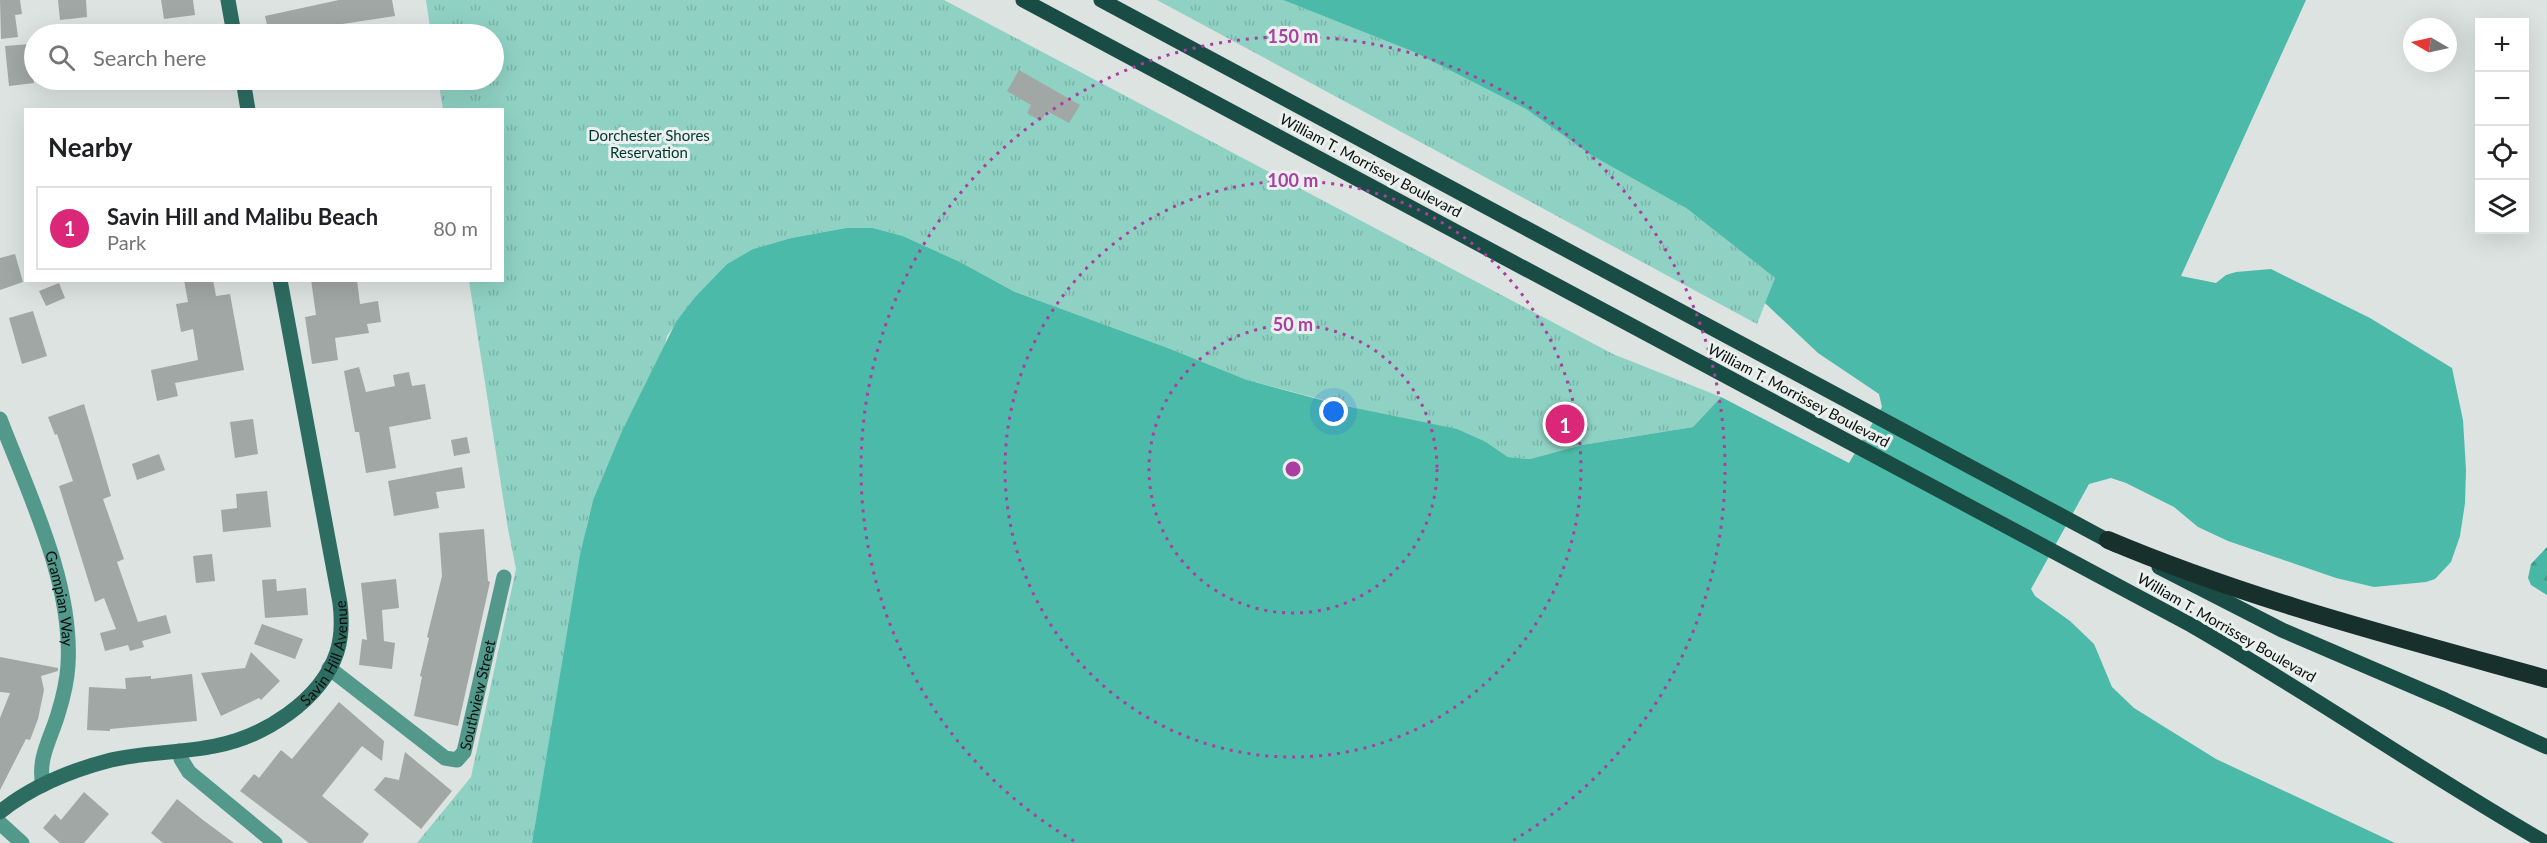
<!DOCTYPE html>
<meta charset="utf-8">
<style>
:root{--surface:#fff;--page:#f6f6f6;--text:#202124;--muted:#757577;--line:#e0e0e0;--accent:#db2777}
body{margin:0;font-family:Lato,sans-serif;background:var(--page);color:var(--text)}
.controls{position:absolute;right:18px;top:18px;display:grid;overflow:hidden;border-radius:0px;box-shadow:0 6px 24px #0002}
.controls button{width:54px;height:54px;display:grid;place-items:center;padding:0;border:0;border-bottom:2px solid var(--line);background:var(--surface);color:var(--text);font:30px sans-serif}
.compass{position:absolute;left:2403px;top:18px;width:54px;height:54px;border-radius:50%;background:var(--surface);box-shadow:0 6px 24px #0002;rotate:279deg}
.you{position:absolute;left:1334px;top:412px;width:21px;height:21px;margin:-15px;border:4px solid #fff;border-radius:50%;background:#1a73e8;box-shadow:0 0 0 9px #1a73e833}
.badge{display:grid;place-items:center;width:39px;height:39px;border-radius:50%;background:var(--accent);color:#fff;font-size:20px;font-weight:700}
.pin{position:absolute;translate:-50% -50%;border:3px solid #fff;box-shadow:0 2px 6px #0006}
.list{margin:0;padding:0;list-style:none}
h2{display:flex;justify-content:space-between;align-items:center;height:78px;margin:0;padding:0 24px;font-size:26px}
h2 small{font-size:20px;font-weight:400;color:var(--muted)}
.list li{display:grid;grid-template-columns:39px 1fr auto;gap:18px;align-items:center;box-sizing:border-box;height:84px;margin:0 12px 12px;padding:0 12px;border:2px solid var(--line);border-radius:0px}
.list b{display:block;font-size:22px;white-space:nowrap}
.list p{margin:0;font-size:20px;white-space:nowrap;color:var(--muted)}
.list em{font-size:20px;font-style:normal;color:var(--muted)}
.icon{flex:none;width:33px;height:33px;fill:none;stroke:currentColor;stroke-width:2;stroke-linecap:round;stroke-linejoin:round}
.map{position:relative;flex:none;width:2547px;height:843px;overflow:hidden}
.search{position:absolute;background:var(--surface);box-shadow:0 6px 24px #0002;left:24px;top:24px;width:480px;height:66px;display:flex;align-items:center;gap:15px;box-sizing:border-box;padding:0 21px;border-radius:33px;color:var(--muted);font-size:22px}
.panel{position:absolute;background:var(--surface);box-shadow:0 6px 24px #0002;left:24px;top:108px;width:480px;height:174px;border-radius:0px}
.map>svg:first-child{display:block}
</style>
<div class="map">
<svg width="2547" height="843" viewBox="0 0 2547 843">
<defs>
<pattern id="forest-firs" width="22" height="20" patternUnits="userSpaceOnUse" patternTransform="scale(1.5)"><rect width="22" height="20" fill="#48b7a5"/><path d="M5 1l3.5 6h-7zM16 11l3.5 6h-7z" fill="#3e9c8d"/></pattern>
<pattern id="park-tufts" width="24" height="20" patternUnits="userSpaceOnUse" patternTransform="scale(1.5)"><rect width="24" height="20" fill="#8fd2c4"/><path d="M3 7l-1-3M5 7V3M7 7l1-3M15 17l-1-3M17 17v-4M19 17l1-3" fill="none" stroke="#7ab3a7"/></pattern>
</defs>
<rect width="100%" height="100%" fill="#dce3e1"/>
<path fill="url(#forest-firs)" d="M 2547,547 L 2547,595 L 2531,585 L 2528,578 L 2531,564 Z"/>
<path fill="url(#park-tufts)" d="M 426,0 L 944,0 L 1613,354 L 1721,397 L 1693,427 L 1582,445 L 1530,459 L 1508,457 L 1486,442 L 1247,380 L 1168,348 L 1015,292 L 960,262 L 903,236 L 873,228 L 846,228 L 791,238 L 753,249 L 727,264 L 695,297 L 667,336 L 664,349 L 621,433 L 593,500 L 587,524 L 532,843 L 417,843 L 471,777 L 516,569 L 508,529 L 469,281 L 502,280 L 502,110 L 443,109 L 438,80 L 494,80 L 494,34 L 431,34 Z
M 1157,0 L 1283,0 L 1414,52 L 1526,109 L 1591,155 L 1652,187 L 1686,208 L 1775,278 L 1757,324 Z"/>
<path fill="#4bbaa8" d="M 1283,0 L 2306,0 L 2181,276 L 2216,283 L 2226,275 L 2236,272 L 2271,269 L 2370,318 L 2452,368 L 2463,420 L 2466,470 L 2465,503 L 2460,536 L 2451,562 L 2435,579 L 2426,582 L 2374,587 L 2336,578 L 2228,541 L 2198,527 L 2174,507 L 2126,483 L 2111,478 L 2089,484 L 2031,589 L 2035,596 L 2070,621 L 2094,644 L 2112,687 L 2134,708 L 2216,759 L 2395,843 L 532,843 L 580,555 L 593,500 L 621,433 L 676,322 L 695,297 L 727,264 L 753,249 L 791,238 L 846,228 L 873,228 L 903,236 L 960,262 L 1015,292 L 1168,348 L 1247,380 L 1336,404 L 1457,429 L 1486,442 L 1508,457 L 1530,459 L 1582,445 L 1693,427 L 1721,397 L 1849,463 L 1882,407 L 1879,394 L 1818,353 L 1765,303 L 1775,278 L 1686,208 L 1591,155 L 1526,109 L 1414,52 Z"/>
<path fill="#a1a7a5" d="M 0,0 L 20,0 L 22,14 L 15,15 L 18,37 L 1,39 Z
M 58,0 L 86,0 L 87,17 L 60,20 Z
M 161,0 L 193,0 L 195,15 L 164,19 Z
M 339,0 L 392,0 L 395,16 L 303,30 L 304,34 L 269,34 L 265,16 Z
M 30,44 L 34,83 L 9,86 L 5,46 Z
M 1019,70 L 1080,105 L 1069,123 L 1047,111 L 1041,121 L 1027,113 L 1031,105 L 1007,91 Z
M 15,254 L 23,282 L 0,290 L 0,258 Z
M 184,280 L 213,280 L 216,296 L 230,294 L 244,370 L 175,383 L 178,396 L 157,401 L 151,370 L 198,360 L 193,329 L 181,332 L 176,304 L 188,302 Z
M 311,280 L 357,280 L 360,304 L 378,301 L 381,322 L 367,324 L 369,333 L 335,338 L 338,360 L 312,364 L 305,317 L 316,315 Z
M 59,283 L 65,298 L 46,306 L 39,291 Z
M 33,311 L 47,356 L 22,364 L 9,318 Z
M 359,367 L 366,392 L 395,386 L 393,375 L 409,372 L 412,386 L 425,384 L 431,419 L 389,427 L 396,468 L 366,473 L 359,432 L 355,432 L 344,371 Z
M 84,404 L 111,496 L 103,499 L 124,559 L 117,562 L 138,622 L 166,615 L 171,633 L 142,641 L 144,647 L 130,651 L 128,645 L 105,651 L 100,633 L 116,629 L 104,598 L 95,602 L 59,486 L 73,481 L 57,434 L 55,435 L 48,417 Z
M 253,419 L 258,454 L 235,458 L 230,422 Z
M 467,437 L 470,453 L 454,456 L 451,440 Z
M 159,454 L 165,470 L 137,480 L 132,464 Z
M 462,467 L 465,488 L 436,492 L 439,508 L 394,516 L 388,481 Z
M 267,491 L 271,527 L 223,532 L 221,510 L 237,508 L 236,494 Z
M 484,529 L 488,581 L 490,582 L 458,726 L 414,716 L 422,677 L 420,676 L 429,638 L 427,637 L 442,576 L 439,533 Z
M 212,554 L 215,581 L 196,583 L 193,556 Z
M 276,579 L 277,591 L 306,588 L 308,615 L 265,618 L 262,580 Z
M 396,579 L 399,608 L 382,610 L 384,641 L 395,643 L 392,669 L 359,665 L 362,639 L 367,640 L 361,583 Z
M 262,624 L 303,639 L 295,659 L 254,644 Z
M 251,652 L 280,681 L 261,700 L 259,698 L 221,716 L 201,673 L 245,668 Z
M 0,657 L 58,668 L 58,671 L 41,676 L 44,690 L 38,719 L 30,740 L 26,739 L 0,790 L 0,718 L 10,693 L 0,692 Z
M 192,674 L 197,721 L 110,729 L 110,731 L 87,730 L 89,687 L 126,689 L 125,678 L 151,676 L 151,679 Z
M 339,702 L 384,741 L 382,761 L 362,746 L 322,796 L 369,834 L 362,843 L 309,843 L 240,791 L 254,774 L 259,778 L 281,750 L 292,759 Z
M 405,752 L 452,791 L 421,829 L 374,790 L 385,777 L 399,780 Z
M 84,792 L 109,814 L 84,843 L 60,843 L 43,828 L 55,814 L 61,820 Z
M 177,799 L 203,820 L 234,843 L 163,843 L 151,833 Z"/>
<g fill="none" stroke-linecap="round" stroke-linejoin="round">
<g stroke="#52988b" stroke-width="15">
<path id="s1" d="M 0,419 C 29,495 73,583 68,665 C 67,682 63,698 58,714 C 51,738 37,759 43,785"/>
<path id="s2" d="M 329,668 L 445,758 L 457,760 L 464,752 L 504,577"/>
<path d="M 179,751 L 181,759 L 189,772 L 275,843"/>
<path d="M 0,823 L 22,843"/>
</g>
<g stroke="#2d6c61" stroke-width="15">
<path d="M 228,0 L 234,34"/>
<path d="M 243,80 L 248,110"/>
<path id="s3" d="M 0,812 C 32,786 72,770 111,760 C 145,752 181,753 215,746 C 263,737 321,701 337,652 C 342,636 342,619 340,603 L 280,280"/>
</g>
<path stroke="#194c44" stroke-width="15" d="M 1023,0 L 2191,625 C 2311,694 2426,774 2546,843
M 1101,0 L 2116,545
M 2159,567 L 2282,630 L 2445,700 L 2547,747"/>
<path stroke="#17302c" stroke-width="18" d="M 2108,540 C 2250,600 2399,638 2547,679"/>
</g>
<g fill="none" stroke="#a83fa1" stroke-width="3" stroke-dasharray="3 6">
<circle cx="1293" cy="469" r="144"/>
<circle cx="1293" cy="469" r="288"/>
<path d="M1074 841A432 432 0 1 1 1512 841"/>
</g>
<g text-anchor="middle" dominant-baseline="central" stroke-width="6" stroke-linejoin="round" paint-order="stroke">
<g font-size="15" fill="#00352e" stroke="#e9f0ee">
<text x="649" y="135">Dorchester Shores<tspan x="649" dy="17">Reservation</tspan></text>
</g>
<g font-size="15" fill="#0c0e0e" stroke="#e9f0ee">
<text transform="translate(1371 165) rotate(28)">William T. Morrissey Boulevard</text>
<text transform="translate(1799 395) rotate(28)">William T. Morrissey Boulevard</text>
<text stroke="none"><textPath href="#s1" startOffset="190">Grampian Way</textPath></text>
<text transform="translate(2227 627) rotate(30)">William T. Morrissey Boulevard</text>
<text stroke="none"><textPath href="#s3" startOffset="384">Savin Hill Avenue</textPath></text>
<text stroke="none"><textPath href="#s2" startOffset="228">Southview Street</textPath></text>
</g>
</g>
<circle cx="1293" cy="469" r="9" fill="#a83fa1" stroke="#e9f0ee" stroke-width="3"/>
<g font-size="18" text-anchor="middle" font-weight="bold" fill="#a83fa1" stroke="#e9f0ee" stroke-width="6" stroke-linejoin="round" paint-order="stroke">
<text x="1293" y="43">150 m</text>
<text x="1293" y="187">100 m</text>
<text x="1293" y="331">50 m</text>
</g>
</svg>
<div class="controls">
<button>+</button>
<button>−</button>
<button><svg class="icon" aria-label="locate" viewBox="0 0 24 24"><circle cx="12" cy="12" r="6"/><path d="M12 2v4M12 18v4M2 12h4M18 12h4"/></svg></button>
<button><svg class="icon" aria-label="layers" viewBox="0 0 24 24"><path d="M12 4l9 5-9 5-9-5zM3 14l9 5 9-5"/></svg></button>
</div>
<svg class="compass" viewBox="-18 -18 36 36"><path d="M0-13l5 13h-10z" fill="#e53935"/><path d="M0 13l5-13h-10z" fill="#757577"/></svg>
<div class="you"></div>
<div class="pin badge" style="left:1565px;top:424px">1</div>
<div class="search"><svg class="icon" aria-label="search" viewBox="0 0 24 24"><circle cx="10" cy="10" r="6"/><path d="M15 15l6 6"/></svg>Search here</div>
<section class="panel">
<h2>Nearby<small></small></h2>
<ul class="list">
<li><span class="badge">1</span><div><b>Savin Hill and Malibu Beach</b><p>Park</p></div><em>80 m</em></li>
</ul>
</section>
</div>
